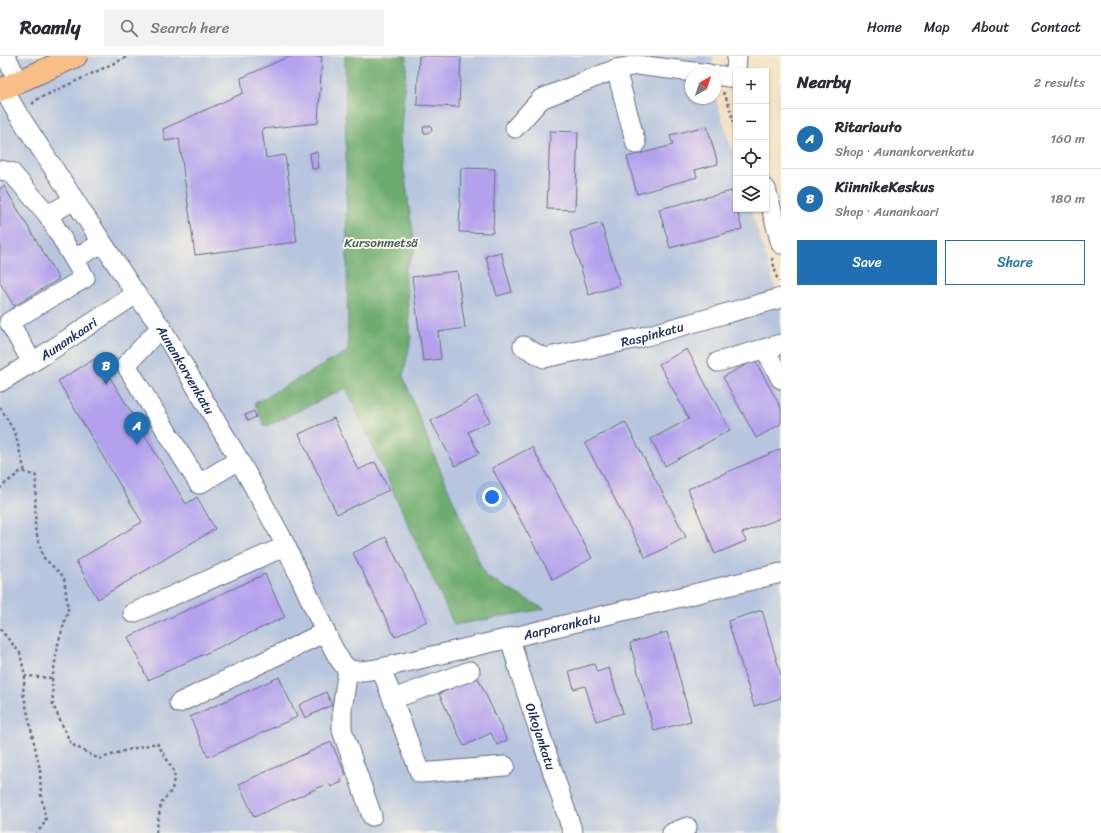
<!DOCTYPE html>
<meta charset="utf-8">
<style>
:root{--surface:#fff;--page:#f2f2f3;--text:#2b2b33;--muted:#7c7c81;--line:#e1e1e2;--accent:#1f6fb2}
body{margin:0;font-family:Sriracha,sans-serif;background:var(--page);color:var(--text)}
.controls{position:absolute;right:12px;top:12px;display:grid;overflow:hidden;border-radius:0px;box-shadow:0 1px 3px #0004}
.controls button{width:36px;height:36px;display:grid;place-items:center;padding:0;border:0;border-bottom:1px solid var(--line);background:var(--surface);color:var(--text);font:20px sans-serif}
.compass{position:absolute;left:685px;top:12px;width:36px;height:36px;border-radius:50%;background:var(--surface);box-shadow:0 1px 3px #0004;rotate:39deg}
.you{position:absolute;left:492px;top:441px;width:14px;height:14px;margin:-10px;border:3px solid #fff;border-radius:50%;background:#1a73e8;box-shadow:0 0 0 6px #1a73e833}
.badge{display:grid;place-items:center;width:26px;height:26px;border-radius:50%;background:var(--accent);color:#fff;font-size:13px;font-weight:700}
.pin{position:absolute;translate:-50% -33px;filter:drop-shadow(0 1px 2px #0008)}
.pin::after{content:'';position:absolute;top:21px;width:14px;height:12px;background:inherit;clip-path:polygon(0 0,100% 0,50% 100%)}
.list{margin:0;padding:0;list-style:none}
h2{display:flex;justify-content:space-between;align-items:center;height:52px;margin:0;padding:0 16px;font-size:17px}
h2 small{font-size:13px;font-weight:400;color:var(--muted)}
.list li{display:grid;grid-template-columns:26px 1fr auto;gap:12px;align-items:center;box-sizing:border-box;height:60px;padding:0 16px;border-top:1px solid var(--line)}
.list b{display:block;font-size:15px;white-space:nowrap}
.list p{margin:0;font-size:13px;white-space:nowrap;color:var(--muted)}
.list em{font-size:13px;font-style:normal;color:var(--muted)}
.actions{display:flex;gap:8px;padding:12px 16px}
.actions a{flex:1;padding:9px 0;border:1px solid var(--accent);border-radius:0px;text-align:center;font-size:14px;color:var(--accent)}
.actions .main{background:var(--accent);color:#fff}
.icon{flex:none;width:22px;height:22px;fill:none;stroke:currentColor;stroke-width:2;stroke-linecap:round;stroke-linejoin:round}
.map{position:relative;flex:none;width:781px;height:777px;overflow:hidden}
header{display:flex;align-items:center;gap:24px;box-sizing:border-box;height:56px;padding:0 20px;background:var(--surface);border-bottom:1px solid var(--line)}
header strong{font-size:19px}
nav{display:flex;gap:22px;margin-inline-start:auto;font-size:14px}
.search{width:280px;height:36px;background:var(--page);display:flex;align-items:center;gap:10px;box-sizing:border-box;padding:0 14px;border-radius:0px;color:var(--muted);font-size:15px}
main{display:flex}
aside{flex:1;background:var(--surface)}
.map>svg:first-child{display:block}
</style>
<header>
<strong>Roamly</strong>
<div class="search"><svg class="icon" aria-label="search" viewBox="0 0 24 24"><circle cx="10" cy="10" r="6"/><path d="M15 15l6 6"/></svg>Search here</div>
<nav><a>Home</a><a>Map</a><a>About</a><a>Contact</a></nav>
</header>
<main>
<div class="map">
<svg width="781" height="777" viewBox="0 0 781 777">
<rect width="100%" height="100%" fill="#fcf5e5"/>
<filter id="ink" filterUnits="userSpaceOnUse"><feTurbulence type="fractalNoise" baseFrequency=".025" numOctaves="2"/><feDisplacementMap in="SourceGraphic" scale="8" xChannelSelector="R" yChannelSelector="G"/><feConvolveMatrix kernelMatrix="1 2 1 2 8 2 1 2 1" color-interpolation-filters="sRGB"/></filter>
<filter id="wash" filterUnits="userSpaceOnUse"><feTurbulence type="fractalNoise" baseFrequency=".012" numOctaves="4" result="noise"/><feDisplacementMap in="SourceGraphic" scale="16" xChannelSelector="R" yChannelSelector="G"/><feGaussianBlur stdDeviation="0.9" result="paint"/><feColorMatrix in="noise" values="0 0 0 0 0 0 0 0 0 0 0 0 0 0 0 0 0 1.4 0 .05"/><feComposite in="paint" operator="in"/></filter>
<g filter="url(#wash)">
<rect width="100%" height="100%" fill="#f2e1c1"/>
<path fill="#b7c5de" d="M 0,0 L 713,0 L 713,18 L 691,18 L 691,42 L 715,42 L 715,40 L 736,107 L 736,153 L 751,153 L 781,250 L 781,777 L 0,777 Z"/>
<path fill="#6eac6e" stroke="#446e66" d="M 345,0 L 407,0 L 400,87 L 415,193 L 405,213 L 411,283 L 403,320 L 431,392 L 485,520 L 544,553 L 454,569 L 346,332 L 265,371 L 255,347 L 348,295 Z"/>
<g id="blocks">
<path fill="#b3a1ed" d="M 290,0 L 322,0 L 318,67 L 262,73 L 266,102 L 285,99 L 297,186 L 195,199 L 179,83 L 165,85 L 163,73 L 243,37 L 241,22 Z
M 419,0 L 461,0 L 459,51 L 417,49 Z
M 431,69 L 432,75 L 424,78 L 423,71 Z
M 707,70 L 718,108 L 695,114 L 697,121 L 637,138 L 627,101 L 673,89 L 670,79 Z
M 550,75 L 578,76 L 575,154 L 547,153 Z
M 317,96 L 319,112 L 312,113 L 310,97 Z
M 461,112 L 495,113 L 493,177 L 459,176 Z
M 4,130 L 59,223 L 14,250 L 0,227 L 0,132 Z
M 732,135 L 742,173 L 670,192 L 659,153 Z
M 601,167 L 620,229 L 589,239 L 570,176 Z
M 501,196 L 512,236 L 497,240 L 486,200 Z
M 457,215 L 465,272 L 438,276 L 441,303 L 423,305 L 412,221 Z
M 687,293 L 730,374 L 665,410 L 651,383 L 689,363 L 659,308 Z
M 98,301 L 186,448 L 197,441 L 215,473 L 98,543 L 76,505 L 142,466 L 58,325 Z
M 755,304 L 781,352 L 781,368 L 756,382 L 723,321 Z
M 477,340 L 490,365 L 468,376 L 479,397 L 455,410 L 431,365 Z
M 254,355 L 256,361 L 248,365 L 245,359 Z
M 334,362 L 358,414 L 375,406 L 389,434 L 337,458 L 299,378 Z
M 625,366 L 686,481 L 646,502 L 585,387 Z
M 532,391 L 592,502 L 553,524 L 492,412 Z
M 781,393 L 781,462 L 742,477 L 746,485 L 715,498 L 688,433 Z
M 386,481 L 427,565 L 395,581 L 353,497 Z
M 265,518 L 285,561 L 148,624 L 128,581 Z
M 762,554 L 781,619 L 781,642 L 754,650 L 728,565 Z
M 667,576 L 691,665 L 654,675 L 630,587 Z
M 594,608 L 597,616 L 609,612 L 623,657 L 596,665 L 585,630 L 574,633 L 569,615 Z
M 477,620 L 507,684 L 497,689 L 491,677 L 464,690 L 439,638 Z
M 279,621 L 297,661 L 208,701 L 190,661 Z
M 326,636 L 332,649 L 305,662 L 299,649 Z
M 331,686 L 346,719 L 340,722 L 342,726 L 331,731 L 329,727 L 254,761 L 239,728 Z"/>
</g>
</g>
<g filter="url(#ink)">
<use href="#blocks" fill-opacity="0" stroke="#666d81" stroke-width="1"/>
<g fill="none" stroke-linecap="round" stroke-linejoin="round">
<defs>
<g id="minor">
<path d="M 6,0 L 18,26"/>
<path d="M 616,13 L 636,88"/>
<path d="M 736,15 L 737,0"/>
<path d="M 715,19 L 736,22"/>
<path id="s1" d="M 3,32 L 16,55 L 136,238 L 161,271 L 239,404 L 282,482 L 330,586 C 345,616 348,619 381,612 L 510,582 L 781,517"/>
<path d="M 515,72 L 541,43 L 616,13 L 637,9 L 709,18"/>
<path d="M 0,114 L 11,116 L 48,159 L 74,144"/>
<path d="M 766,133 L 781,188"/>
<path d="M 74,203 L 102,187"/>
<path d="M 161,271 L 126,309 L 199,428 L 239,404"/>
<path id="s2" d="M 523,290 L 544,302 L 639,282 L 781,242"/>
<path d="M 765,293 L 781,323"/>
<path d="M 32,306 L 9,266 L 85,222 L 48,159"/>
<path d="M 718,306 L 781,288"/>
<path id="s3" d="M 0,326 L 39,302 L 136,238"/>
<path d="M 133,557 L 286,490"/>
<path id="s4" d="M 510,582 L 520,617 L 573,777"/>
<path d="M 381,612 L 420,717 L 505,710"/>
<path d="M 348,613 L 342,654 L 342,674 L 372,760"/>
<path d="M 393,643 L 470,615"/>
<path d="M 179,647 L 325,576"/>
<path d="M 672,777 L 687,771"/>
</g>
<path id="major" d="M 0,34 L 76,0"/>
</defs>
<use href="#minor" stroke="#666d81" stroke-width="21"/>
<use href="#major" stroke="#666d81" stroke-width="24"/>
<path stroke="#666d81" stroke-width="2.5" stroke-dasharray="3 3" stroke-linecap="butt" d="M 723,36 L 728,46 L 736,74
M 32,48 L 38,43 L 129,0
M 772,202 L 778,226
M 0,351 L 15,377 L 25,416
M 0,433 L 1,431 L 21,415 L 36,420 L 35,472 L 43,501 L 64,521 L 68,554 L 58,588 L 52,625 L 53,649 L 71,688 L 99,703 L 127,694 L 157,687 L 175,717 L 172,734 L 161,747 L 156,777
M 0,573 L 20,597 L 25,620 L 53,622
M 25,620 L 23,636 L 40,714 L 41,739 L 46,765 L 37,777"/>
<use href="#minor" stroke="#fff" stroke-width="19"/>
<use href="#major" stroke="#f7be88" stroke-width="22"/>
</g>
</g>
<g text-anchor="middle" dominant-baseline="central" stroke-width="4" stroke-linejoin="round" paint-order="stroke">
<g font-size="13" fill="#3c5d68" stroke="#fcf5e5">
<text x="381" y="186">Kursonmetsä</text>
</g>
<g font-size="13" fill="#1b2f5e" stroke="#fcf5e5">
<text stroke="none"><textPath href="#s2" startOffset="135">Raspinkatu</textPath></text>
<text stroke="none"><textPath href="#s3" startOffset="81">Aunankaari</textPath></text>
<text stroke="none"><textPath href="#s1" startOffset="336">Aunankorvenkatu</textPath></text>
<text stroke="none"><textPath href="#s1" startOffset="896">Aarporankatu</textPath></text>
<text stroke="none"><textPath href="#s4" startOffset="103">Oikojankatu</textPath></text>
</g>
</g>
</svg>
<div class="controls">
<button>+</button>
<button>−</button>
<button><svg class="icon" aria-label="locate" viewBox="0 0 24 24"><circle cx="12" cy="12" r="6"/><path d="M12 2v4M12 18v4M2 12h4M18 12h4"/></svg></button>
<button><svg class="icon" aria-label="layers" viewBox="0 0 24 24"><path d="M12 4l9 5-9 5-9-5zM3 14l9 5 9-5"/></svg></button>
</div>
<svg class="compass" viewBox="-18 -18 36 36"><path d="M0-13l5 13h-10z" fill="#e53935"/><path d="M0 13l5-13h-10z" fill="#7c7c81"/></svg>
<div class="you"></div>
<div class="pin badge" style="left:137px;top:389px">A</div>
<div class="pin badge" style="left:106px;top:329px">B</div>
</div>
<aside>
<h2>Nearby<small>2 results</small></h2>
<ul class="list">
<li><span class="badge">A</span><div><b>Ritariauto</b><p>Shop · Aunankorvenkatu</p></div><em>160 m</em></li>
<li><span class="badge">B</span><div><b>KiinnikeKeskus</b><p>Shop · Aunankaari</p></div><em>180 m</em></li>
</ul>
<div class="actions"><a class="main">Save</a><a>Share</a></div>
</aside>
</main>
